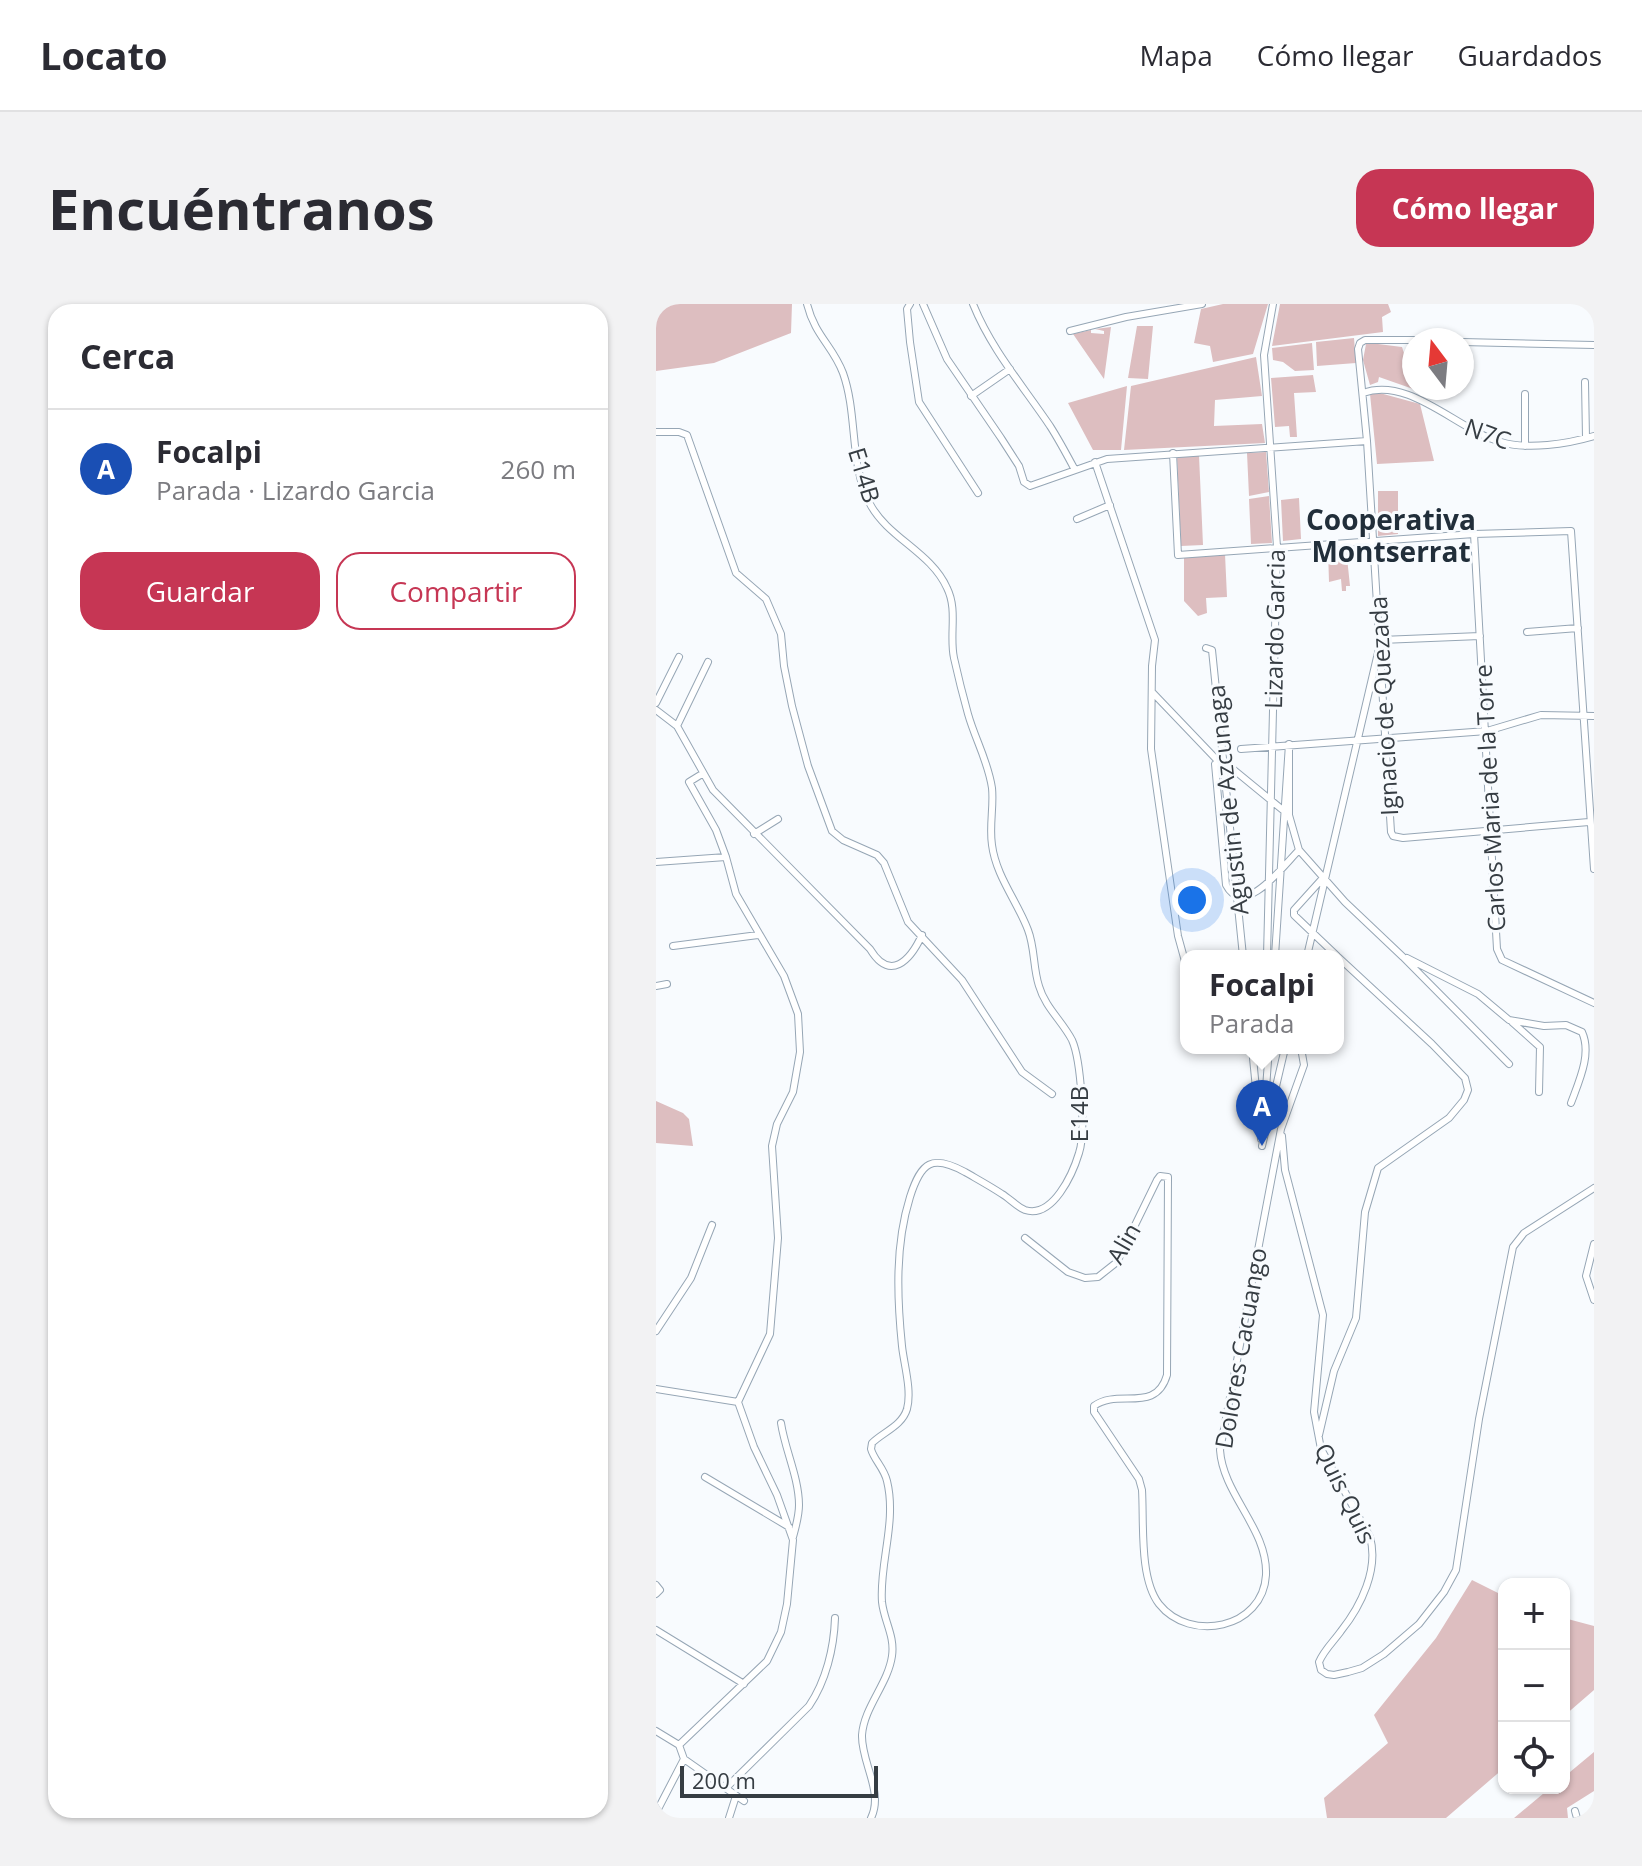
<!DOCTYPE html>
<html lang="es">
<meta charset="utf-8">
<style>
:root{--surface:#fff;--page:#f2f2f3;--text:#2b2b33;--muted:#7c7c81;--line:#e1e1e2;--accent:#c63654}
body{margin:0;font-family:"Open Sans",sans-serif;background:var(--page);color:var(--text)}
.controls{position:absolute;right:24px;bottom:24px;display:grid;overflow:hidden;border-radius:16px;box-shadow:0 2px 6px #0004}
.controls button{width:72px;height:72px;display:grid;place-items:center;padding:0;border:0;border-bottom:2px solid var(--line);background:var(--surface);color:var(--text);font:40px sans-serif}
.compass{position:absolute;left:746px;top:24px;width:72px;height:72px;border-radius:50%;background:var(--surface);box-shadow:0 2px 6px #0004;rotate:344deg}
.scale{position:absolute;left:24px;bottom:20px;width:198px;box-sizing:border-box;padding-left:8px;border:4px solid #363d43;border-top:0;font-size:22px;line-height:28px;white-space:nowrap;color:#363d43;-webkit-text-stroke:6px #f8fbfe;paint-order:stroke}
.you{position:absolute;left:536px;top:596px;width:28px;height:28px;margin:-20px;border:6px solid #fff;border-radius:50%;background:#1a73e8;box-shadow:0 0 0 12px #1a73e833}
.badge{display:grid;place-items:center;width:52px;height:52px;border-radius:50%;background:var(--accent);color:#fff;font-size:26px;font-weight:700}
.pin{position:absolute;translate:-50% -66px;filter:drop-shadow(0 2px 4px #0008)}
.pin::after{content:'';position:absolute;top:42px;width:28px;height:24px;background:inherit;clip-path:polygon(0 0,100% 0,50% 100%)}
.popup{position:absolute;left:524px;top:646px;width:164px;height:104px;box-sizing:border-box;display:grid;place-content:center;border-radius:16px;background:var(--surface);filter:drop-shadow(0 2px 6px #0005);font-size:26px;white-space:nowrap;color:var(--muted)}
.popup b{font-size:30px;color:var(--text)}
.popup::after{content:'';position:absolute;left:50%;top:100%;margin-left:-16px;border:16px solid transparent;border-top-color:var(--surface)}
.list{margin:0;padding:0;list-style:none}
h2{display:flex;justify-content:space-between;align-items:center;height:104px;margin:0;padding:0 32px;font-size:34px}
h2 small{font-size:26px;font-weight:400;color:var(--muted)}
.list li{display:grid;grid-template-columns:52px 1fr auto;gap:24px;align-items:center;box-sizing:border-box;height:120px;padding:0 32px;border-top:2px solid var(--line)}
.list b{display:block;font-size:30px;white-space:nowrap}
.list p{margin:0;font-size:26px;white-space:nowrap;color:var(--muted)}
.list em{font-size:26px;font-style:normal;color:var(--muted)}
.actions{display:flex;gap:16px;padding:24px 32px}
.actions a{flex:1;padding:18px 0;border:2px solid var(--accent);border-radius:24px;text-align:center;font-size:28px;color:var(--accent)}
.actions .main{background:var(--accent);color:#fff}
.icon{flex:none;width:44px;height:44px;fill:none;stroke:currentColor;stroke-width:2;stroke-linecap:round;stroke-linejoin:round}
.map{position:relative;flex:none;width:938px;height:1514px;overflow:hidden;border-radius:24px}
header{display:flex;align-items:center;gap:48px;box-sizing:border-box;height:112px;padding:0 40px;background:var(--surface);border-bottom:2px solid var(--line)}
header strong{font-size:38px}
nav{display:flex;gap:44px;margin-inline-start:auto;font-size:28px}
.intro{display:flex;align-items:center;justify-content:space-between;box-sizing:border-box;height:192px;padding:0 48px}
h1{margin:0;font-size:56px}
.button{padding:20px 36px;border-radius:24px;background:var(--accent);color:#fff;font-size:28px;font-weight:700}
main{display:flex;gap:48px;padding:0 48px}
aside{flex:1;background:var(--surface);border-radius:24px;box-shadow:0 2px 6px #0004}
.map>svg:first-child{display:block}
</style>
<header>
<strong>Locato</strong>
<nav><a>Mapa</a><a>Cómo llegar</a><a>Guardados</a></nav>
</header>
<div class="intro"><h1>Encuéntranos</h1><a class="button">Cómo llegar</a></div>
<main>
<aside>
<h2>Cerca<small></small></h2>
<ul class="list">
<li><span class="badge" style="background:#1a4fb4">A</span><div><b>Focalpi</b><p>Parada · Lizardo Garcia</p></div><em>260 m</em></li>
</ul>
<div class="actions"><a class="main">Guardar</a><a>Compartir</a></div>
</aside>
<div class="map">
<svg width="938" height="1514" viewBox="0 0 938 1514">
<rect width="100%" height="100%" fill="#f8fbfe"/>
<path fill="#ddbec0" d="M 0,0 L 136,0 L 135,29 L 58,59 L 0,67 Z
M 567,0 L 612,0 L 597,50 L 557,58 L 554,42 L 538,39 L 545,5 Z
M 624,0 L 732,0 L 735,8 L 726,13 L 727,28 L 616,42 Z
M 481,22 L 497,22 L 492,75 L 472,74 Z
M 455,23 L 448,75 L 417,30 L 435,26 L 435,29 L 448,30 L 448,27 L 439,25 Z
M 698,34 L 700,59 L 661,62 L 660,38 Z
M 656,39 L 658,66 L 639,67 L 627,58 L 617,56 L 616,44 Z
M 714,39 L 746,43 L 760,86 L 723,73 L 722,78 L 714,81 L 707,56 L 710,40 Z
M 600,53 L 606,92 L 559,96 L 558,122 L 606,120 L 609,139 L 468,146 L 475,82 Z
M 657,71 L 660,88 L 638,89 L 641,133 L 634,133 L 633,122 L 619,123 L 615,74 Z
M 471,82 L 465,146 L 437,146 L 412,99 Z
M 720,88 L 764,100 L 778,157 L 721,160 L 714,90 Z
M 610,148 L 613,188 L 593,192 L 591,149 Z
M 543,151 L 547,241 L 525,242 L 521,153 Z
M 722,187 L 742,187 L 742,230 L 722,232 Z
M 613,192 L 616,239 L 595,240 L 593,195 Z
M 643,194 L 645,235 L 627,237 L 625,196 Z
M 690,244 L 694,282 L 690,282 L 690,287 L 686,287 L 685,275 L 673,278 L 672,246 Z
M 569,250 L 571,293 L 550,294 L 551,309 L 542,312 L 528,297 L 528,253 Z
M 0,797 L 27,809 L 33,815 L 37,842 L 0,839 Z
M 816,1276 L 848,1292 L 848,1464 L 790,1514 L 671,1514 L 668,1494 L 732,1439 L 718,1411 L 780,1334 Z
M 908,1314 L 938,1322 L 938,1386 L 908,1412 Z
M 938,1448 L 938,1487 L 911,1504 L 912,1514 L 858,1514 L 894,1484 L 908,1484 L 908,1473 Z"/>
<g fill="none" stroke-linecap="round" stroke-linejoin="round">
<defs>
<path id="street" d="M 151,0 C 159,32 177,42 187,69 C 202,111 193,160 214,200 C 232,234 275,248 291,284 C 302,306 293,331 298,354 C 302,372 307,392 312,410 C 319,435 332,457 336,484 C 338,503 333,522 336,541 C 340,572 361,597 372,626 C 379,644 377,664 383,682 C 389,703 406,717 416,736 C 425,756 430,828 423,849 C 417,869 397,915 369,906 C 361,903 353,894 346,890 C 334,882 321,875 309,868 C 276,850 265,858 254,893 C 239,941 241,993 246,1042 C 248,1061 256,1086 251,1105 C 246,1122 227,1128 216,1139 L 215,1145 C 218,1156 228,1164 231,1177 C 241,1218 223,1260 226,1298 C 228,1317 239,1332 236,1352 C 232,1380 208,1403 206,1431 C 205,1458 228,1488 215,1514
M 254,0 L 251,5 L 254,38 L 263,98 L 322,189
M 267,0 L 291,55 L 345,134 L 363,162 L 368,178 L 374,182 L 451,155 L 711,137
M 317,0 C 335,45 367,82 394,122 C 403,136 411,151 419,166
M 414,27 L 470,13 L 546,0
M 758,36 L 709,36 L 704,39 L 702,45 L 711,137 L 735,528 L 737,532 L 747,534 L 933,518
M 806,38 L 938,41
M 929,78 L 930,134
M 707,89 C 754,72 801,126 845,138 C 872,146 911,140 938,132
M 315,92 L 354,65
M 0,128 L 23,128 L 31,131 L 80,269 L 110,295 L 125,330 L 128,362 L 136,402 L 152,462 L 176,527 L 187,536 L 221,551 L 228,559 L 252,618 L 306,676 L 366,768 L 396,790
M 869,142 L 869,90
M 517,149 L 522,251 L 818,230 L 915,227 L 938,565
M 439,158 L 499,336 L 496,362 L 495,445 L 522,632 L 530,661
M 421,215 L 454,201
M 818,230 L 841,645 L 846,656 L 938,699
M 871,328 L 922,324
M 550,344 L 556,346 L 587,652
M 497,389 L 562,457
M 0,399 L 23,353
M 0,406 L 21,422 L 57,486 L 214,645 C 234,678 254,657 266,631
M 21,422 L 52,358
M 585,445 L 831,427 L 885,411 L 938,412
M 46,470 L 33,478 L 60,526 L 70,553 L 80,590 L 128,672 L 142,710 L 144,748 L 137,788 L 121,820 L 116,842 L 122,934 L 114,1030 L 82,1098
M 628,507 L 567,457 L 559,460 L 570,581 C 588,616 628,561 643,546
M 98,530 L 122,515
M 0,558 L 70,553
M 666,575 L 638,606 L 638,611 L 681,652
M 17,642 L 102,631
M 611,652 L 621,243 L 608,51 L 617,0
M 619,652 L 633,440 L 633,511 L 643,546 L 689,598 L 747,653 L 853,760
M 651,652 L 725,336 L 824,332
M 751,654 L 822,690 L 853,716 L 888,722 L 910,721 L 926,728 C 936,750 923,777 915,799
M 0,682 L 11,680
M 856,718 L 884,743 L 883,788
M 596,744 L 605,835
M 607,824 L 613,744
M 626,832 L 629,866 L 667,1011 L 658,1108 L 665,1145 L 714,1233 C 723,1265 705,1302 685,1327 C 678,1337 668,1346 663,1358 L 665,1366 L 671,1370 L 678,1371 L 692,1368 L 706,1364 L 728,1350 L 763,1320 L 788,1288 L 800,1266 L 823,1115 L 857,943 L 868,929 L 938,884
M 606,842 L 629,744
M 369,934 L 412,968 L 429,974 L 442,973 L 461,958 L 501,876 L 504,872 L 512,873 L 511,1071 C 500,1110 462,1084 438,1102 L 438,1108 L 483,1175 L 486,1186 C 488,1218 483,1274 503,1300 C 534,1339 607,1325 610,1271 C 612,1225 567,1191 564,1146 L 625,825 L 648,761 L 645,744
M 938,940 L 930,972 L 938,996
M 0,1027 L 35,974 L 56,921
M 0,1085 L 82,1098 L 98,1143 L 121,1191 L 137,1236 L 131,1300 L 125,1328 L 111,1357 L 23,1441
M 125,1119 C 129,1146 143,1174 143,1201 C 143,1212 140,1222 137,1233
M 663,1131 L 678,1067 L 700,1014 L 709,908 L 722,864 L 793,814 L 808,796 L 812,786 L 809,774 L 776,740 L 682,653
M 49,1173 L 133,1223
M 0,1281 L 4,1286 L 0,1290
M 0,1326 L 88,1380
M 0,1427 L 23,1441 L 28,1455 L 88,1497
M 70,1484 L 153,1402 C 170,1377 178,1344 179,1314
M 919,1507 L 921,1514
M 0,1509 L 28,1455
M 73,1514 L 80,1492"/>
</defs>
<use href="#street" stroke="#96a6b5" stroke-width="8"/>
<use href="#street" stroke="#fff" stroke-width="6"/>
</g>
<g text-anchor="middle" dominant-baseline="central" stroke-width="6" stroke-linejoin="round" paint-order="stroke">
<g font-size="24" fill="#363d43" stroke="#f8fbfe">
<text transform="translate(832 129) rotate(20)">N7C</text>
<text transform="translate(209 171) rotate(73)">E14B</text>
<text transform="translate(618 325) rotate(-89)">Lizardo Garcia</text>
<text transform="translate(727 402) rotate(-93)">Ignacio de Quezada</text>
<text transform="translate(833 494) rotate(-93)">Carlos Maria de la Torre</text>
<text transform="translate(571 496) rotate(-96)">Agustin de Azcunaga</text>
<text transform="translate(422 810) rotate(-90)">E14B</text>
<text transform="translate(467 939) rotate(-60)">Alin</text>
<text transform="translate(584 1044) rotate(-80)">Dolores Cacuango</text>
<text transform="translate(690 1189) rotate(64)">Quis Quis</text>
</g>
<g font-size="28" font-weight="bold" fill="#212e3a" stroke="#f8fbfe">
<text x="735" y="215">Cooperativa<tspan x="735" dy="32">Montserrat</tspan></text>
</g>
</g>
</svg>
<div class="controls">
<button>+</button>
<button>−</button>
<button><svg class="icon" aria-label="locate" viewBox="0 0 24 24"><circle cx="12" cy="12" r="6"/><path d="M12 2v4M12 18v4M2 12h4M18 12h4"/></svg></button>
</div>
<svg class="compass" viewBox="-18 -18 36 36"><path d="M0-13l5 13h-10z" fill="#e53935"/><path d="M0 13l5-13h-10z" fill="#7c7c81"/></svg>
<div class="scale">200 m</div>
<div class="you"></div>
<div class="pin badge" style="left:606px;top:842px;background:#1a4fb4">A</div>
<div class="popup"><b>Focalpi</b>Parada</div>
</div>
</main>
